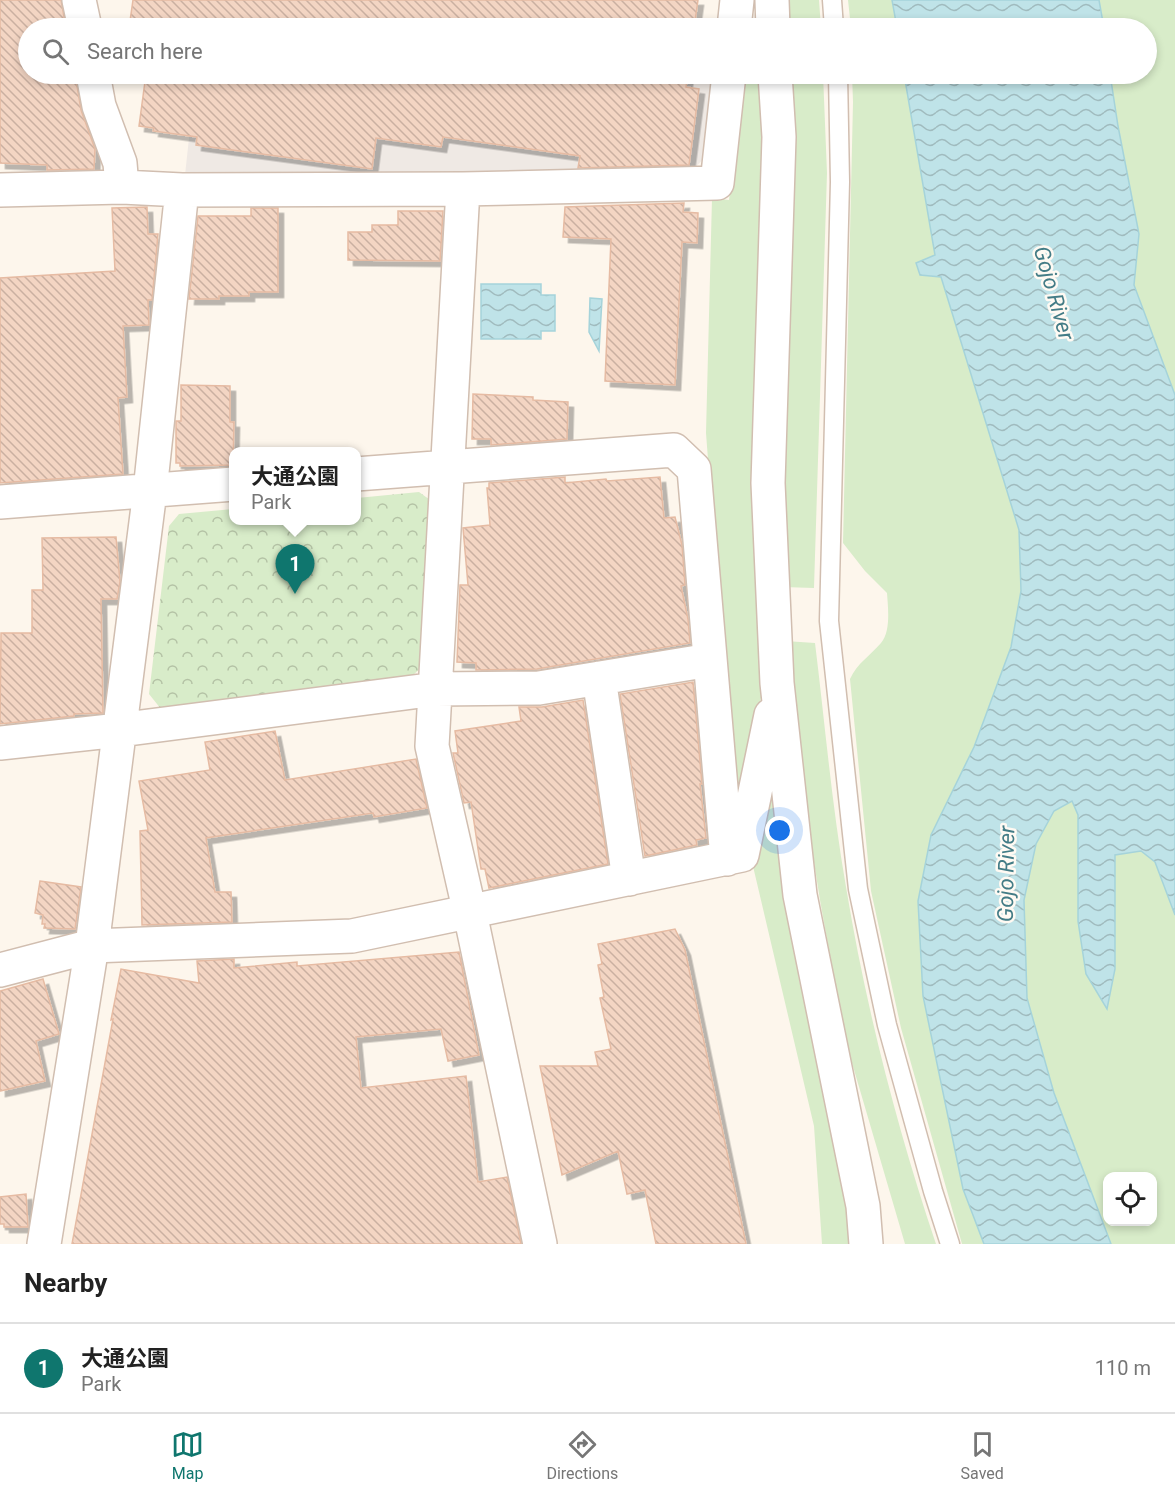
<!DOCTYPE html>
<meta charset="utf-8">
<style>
:root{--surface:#fff;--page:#f6f6f6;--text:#222;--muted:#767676;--line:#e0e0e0;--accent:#0f766e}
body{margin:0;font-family:Roboto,"Noto Sans JP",sans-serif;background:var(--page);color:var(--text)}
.controls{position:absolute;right:18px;bottom:18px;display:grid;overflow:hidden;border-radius:12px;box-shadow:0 3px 9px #0003}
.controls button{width:54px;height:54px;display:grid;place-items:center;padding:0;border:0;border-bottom:2px solid var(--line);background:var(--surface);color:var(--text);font:30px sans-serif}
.you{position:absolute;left:780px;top:831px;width:21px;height:21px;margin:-15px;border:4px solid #fff;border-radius:50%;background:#1a73e8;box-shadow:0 0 0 9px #1a73e833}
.badge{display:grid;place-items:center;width:39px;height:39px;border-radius:50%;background:var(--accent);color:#fff;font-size:20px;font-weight:700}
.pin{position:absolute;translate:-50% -50px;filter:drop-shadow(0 2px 3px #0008)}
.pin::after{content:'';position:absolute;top:32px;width:21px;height:18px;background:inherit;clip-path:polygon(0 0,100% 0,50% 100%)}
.popup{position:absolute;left:229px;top:447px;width:132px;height:78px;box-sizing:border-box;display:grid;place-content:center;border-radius:12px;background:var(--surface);filter:drop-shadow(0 2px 4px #0005);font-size:20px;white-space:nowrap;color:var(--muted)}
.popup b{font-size:22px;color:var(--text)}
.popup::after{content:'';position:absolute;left:50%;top:100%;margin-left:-12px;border:12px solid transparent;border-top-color:var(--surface)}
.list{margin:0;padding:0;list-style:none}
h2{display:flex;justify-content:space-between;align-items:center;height:78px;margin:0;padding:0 24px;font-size:26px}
h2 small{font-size:20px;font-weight:400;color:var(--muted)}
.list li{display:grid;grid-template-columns:39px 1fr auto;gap:18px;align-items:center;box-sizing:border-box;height:90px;padding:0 24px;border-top:2px solid var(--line)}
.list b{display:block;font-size:22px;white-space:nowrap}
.list p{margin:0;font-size:20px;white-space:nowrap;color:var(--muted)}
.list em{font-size:20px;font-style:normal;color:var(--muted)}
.icon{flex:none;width:33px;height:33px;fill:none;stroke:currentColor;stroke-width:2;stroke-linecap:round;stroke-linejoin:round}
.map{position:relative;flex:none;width:1175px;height:1244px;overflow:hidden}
.search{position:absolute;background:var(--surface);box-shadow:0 3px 9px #0003;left:18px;right:18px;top:18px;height:66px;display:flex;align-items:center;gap:15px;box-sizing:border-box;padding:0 21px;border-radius:33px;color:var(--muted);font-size:22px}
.sheet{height:168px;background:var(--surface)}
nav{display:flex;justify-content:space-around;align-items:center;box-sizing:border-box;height:84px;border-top:2px solid var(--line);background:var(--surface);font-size:16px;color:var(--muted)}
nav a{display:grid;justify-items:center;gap:3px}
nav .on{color:var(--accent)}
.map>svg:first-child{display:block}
</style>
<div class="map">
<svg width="1175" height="1244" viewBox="0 0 1175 1244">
<defs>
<pattern id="forest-crowns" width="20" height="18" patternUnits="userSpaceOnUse" patternTransform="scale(1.5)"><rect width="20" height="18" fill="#d8ecc9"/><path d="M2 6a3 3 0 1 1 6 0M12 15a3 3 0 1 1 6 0" fill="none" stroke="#b4c2a5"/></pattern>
<pattern id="water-waves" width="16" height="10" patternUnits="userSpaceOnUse" patternTransform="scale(1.5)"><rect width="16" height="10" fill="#bfe3e8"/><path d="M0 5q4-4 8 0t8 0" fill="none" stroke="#a0bbbe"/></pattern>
<pattern id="building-back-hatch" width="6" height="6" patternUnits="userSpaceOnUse" patternTransform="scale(1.5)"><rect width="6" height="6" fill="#f3d5c3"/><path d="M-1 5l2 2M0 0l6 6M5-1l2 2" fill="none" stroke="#cab0a1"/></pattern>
<filter id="shadow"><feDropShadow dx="5.5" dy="5.5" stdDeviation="0" flood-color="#0004"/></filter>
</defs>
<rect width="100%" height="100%" fill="#fdf6ec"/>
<path fill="#efe9e4" d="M 196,74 L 719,74 L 709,153 L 687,176 L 185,175 Z"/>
<path fill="#d8ecc9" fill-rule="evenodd" d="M 783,0 L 819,0 L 821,28 L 785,28 Z
M 848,0 L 892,0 L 897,28 L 851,28 Z
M 1099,0 L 1175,0 L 1175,395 L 1134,285 L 1139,234 L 1118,126 L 1110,74 L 1146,74 L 1146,28 L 1104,28 Z
M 744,74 L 760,74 L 764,169 L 763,687 L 736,828 L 706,433 L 712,198 L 729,200 Z
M 788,74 L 823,74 L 827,173 L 814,588 L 783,587 Z
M 852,74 L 904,74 L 935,255 L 916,263 L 920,275 L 941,277 L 1019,530 L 1021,591 L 1011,647 L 974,747 L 931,835 L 963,1189 L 984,1244 L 962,1244 L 901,1028 L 871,891 L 850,679 C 857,663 870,656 881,643 C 891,631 888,608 887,593 L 865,571 L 843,543 L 853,102 Z
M 785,641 L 815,643 C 825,724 832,807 846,887 C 866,1008 897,1128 936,1244 L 905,1244 L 845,1039 L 820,900 L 788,698 Z
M 772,740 L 799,980 L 834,1110 L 831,1126 L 850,1230 L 850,1244 L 822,1244 L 814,1126 L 752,862 Z
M 1072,801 L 1078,815 L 1079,857 L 1107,1008 L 1115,969 L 1114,855 L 1141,851 L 1155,861 L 1175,915 L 1175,1244 L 1111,1244 L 1054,1093 L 1027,998 L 1024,900 L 1036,844 L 1054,811 ZM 1108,1176 L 1152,1176 L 1152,1222 L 1108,1222 Z"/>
<path fill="url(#forest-crowns)" d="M 419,492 L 433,502 L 426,663 L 411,677 L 165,714 L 149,694 L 169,526 L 179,514 L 233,509 L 234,520 L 356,520 L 357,498 Z"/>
<path fill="url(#water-waves)" stroke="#a5d3da" stroke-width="1.5" d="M 892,0 L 1099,0 L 1104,28 L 897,28 Z
M 904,74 L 1110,74 L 1118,126 L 1139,234 L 1134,285 L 1175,395 L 1175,915 L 1155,862 L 1141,851 L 1115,855 L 1115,969 L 1107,1009 L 1086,974 L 1078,921 L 1078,815 L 1072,801 L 1054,811 L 1036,844 L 1024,900 L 1027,998 L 1054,1093 L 1111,1244 L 984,1244 L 963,1189 L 923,996 L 918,901 L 931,835 L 974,747 L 1011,647 L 1021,591 L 1019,530 L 941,277 L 920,275 L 916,263 L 935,255 Z
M 481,284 L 541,284 L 541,295 L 555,295 L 555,331 L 541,331 L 541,339 L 481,339 Z
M 590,298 L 602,299 L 599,351 L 589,332 Z"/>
<path fill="url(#building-back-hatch)" stroke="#e6bba3" stroke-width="1.5" filter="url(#shadow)" d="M 0,0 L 61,0 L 66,28 L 28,28 L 28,74 L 75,74 L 81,110 L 95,149 L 94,169 L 47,170 L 47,165 L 0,163 Z
M 133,0 L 698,0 L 694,28 L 129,28 Z
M 146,74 L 688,74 L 686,87 L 699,89 L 689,165 L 578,168 L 580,156 L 443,137 L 441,147 L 376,138 L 372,169 L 196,145 L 197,137 L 153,131 L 154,128 L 139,126 Z
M 684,203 L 683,212 L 698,213 L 697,243 L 682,242 L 675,385 L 605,381 L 611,239 L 563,237 L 565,207 Z
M 147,207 L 148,234 L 158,234 L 152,300 L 148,300 L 149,325 L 123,326 L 127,397 L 118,398 L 123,474 L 0,483 L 0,278 L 115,271 L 112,208 Z
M 251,208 L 278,208 L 278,292 L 249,292 L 249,296 L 219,296 L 219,299 L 189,299 L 198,216 L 251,216 Z
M 398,211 L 443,211 L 440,261 L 348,260 L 348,232 L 372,232 L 372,225 L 398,225 Z
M 181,385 L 230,386 L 230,422 L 234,422 L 233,465 L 180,466 L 180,463 L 176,463 L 176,421 L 181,421 Z
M 473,394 L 533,397 L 533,400 L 568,402 L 567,439 L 491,445 L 491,439 L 472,439 Z
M 565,477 L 565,483 L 606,479 L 607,481 L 660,477 L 664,518 L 675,517 L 682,545 L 685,585 L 681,586 L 688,619 L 690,643 L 537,669 L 476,670 L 476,663 L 457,662 L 460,585 L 468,585 L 463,528 L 490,525 L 487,488 L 489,488 L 489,483 Z
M 116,537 L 120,582 L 117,599 L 101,599 L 103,713 L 74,714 L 74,716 L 0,724 L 1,633 L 32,633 L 32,590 L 43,590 L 42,538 Z
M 693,682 L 702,784 L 700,784 L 706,838 L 696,840 L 697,845 L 645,856 L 620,694 Z
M 583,700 L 608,864 L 489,888 L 485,869 L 481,869 L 471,802 L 464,803 L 453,753 L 458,753 L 455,731 L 521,721 L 519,707 L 542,707 Z
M 275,731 L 285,780 L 416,759 L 427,808 L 374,817 L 373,813 L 206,838 L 215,892 L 231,892 L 232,922 L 142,925 L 140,831 L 148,830 L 139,781 L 210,770 L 205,742 Z
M 40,881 L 81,887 L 75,929 L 44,928 L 45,924 L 42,924 L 43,915 L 35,913 Z
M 675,929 L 685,950 L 746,1244 L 656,1244 L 645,1190 L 627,1194 L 618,1151 L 562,1175 L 540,1066 L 598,1066 L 595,1052 L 611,1049 L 600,998 L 604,997 L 598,965 L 602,964 L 598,944 Z
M 459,952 L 479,1055 L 448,1061 L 441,1029 L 356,1037 L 361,1088 L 466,1076 L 478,1182 L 507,1177 L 521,1244 L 72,1244 L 113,1019 L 111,1020 L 121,969 L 199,983 L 197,961 L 234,959 L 234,968 L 297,962 L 297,966 Z
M 43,979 L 59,1034 L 36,1041 L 45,1081 L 0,1091 L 0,991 Z
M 26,1194 L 28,1227 L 4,1227 L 4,1224 L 0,1224 L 0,1197 Z"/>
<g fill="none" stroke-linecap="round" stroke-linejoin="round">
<defs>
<path id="lane" d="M 832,0 L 834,28
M 838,74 L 840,182 L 829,621 L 858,889 L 887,1025 L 933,1191 L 950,1244"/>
<path id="street" d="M 79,0 L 85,28
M 772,0 L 773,28
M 734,28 L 737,0
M 93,74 L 99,106 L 120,163 L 122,187
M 775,74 L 779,137 L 768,483 L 777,683 L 800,895 L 863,1206 L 866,1244
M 463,189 L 432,746 L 470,913 L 540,1244
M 0,190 L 122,187 L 182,190 L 463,189 L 717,183 L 729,74
M 356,474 L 674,450 L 694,469 L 727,859
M 0,502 L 234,484
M 599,678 L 629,879
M 0,743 L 119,730 L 436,689 L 539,688 L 710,660
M 0,970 L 92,946 L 352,936 L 742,855 L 771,715
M 44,1244 L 92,946 L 150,491 L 182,190"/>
</defs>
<use href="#lane" stroke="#d1beb0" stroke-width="21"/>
<use href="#street" stroke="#d1beb0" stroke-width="36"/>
<use href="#lane" stroke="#fff" stroke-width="18"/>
<use href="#street" stroke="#fff" stroke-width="33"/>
</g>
<g text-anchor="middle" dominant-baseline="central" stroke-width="5" stroke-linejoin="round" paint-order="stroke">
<g font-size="22" font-style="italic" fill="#437c86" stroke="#fffaf3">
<text transform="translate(1054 293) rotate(74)">Gojo River</text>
<text transform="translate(1006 874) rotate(-89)">Gojo River</text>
</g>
</g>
</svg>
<div class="controls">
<button><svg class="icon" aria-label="locate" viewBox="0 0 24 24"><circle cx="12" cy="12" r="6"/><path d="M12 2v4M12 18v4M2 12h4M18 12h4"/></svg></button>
</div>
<div class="you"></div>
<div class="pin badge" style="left:295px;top:594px">1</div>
<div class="popup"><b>大通公園</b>Park</div>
<div class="search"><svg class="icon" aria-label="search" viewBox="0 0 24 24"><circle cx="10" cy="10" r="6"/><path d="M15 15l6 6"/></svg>Search here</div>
</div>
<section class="sheet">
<h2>Nearby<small></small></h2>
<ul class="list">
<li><span class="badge">1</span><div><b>大通公園</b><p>Park</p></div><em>110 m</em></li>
</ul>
</section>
<nav>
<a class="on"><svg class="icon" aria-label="map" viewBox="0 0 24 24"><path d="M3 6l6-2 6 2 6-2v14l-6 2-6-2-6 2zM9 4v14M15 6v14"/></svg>Map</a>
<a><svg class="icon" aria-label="directions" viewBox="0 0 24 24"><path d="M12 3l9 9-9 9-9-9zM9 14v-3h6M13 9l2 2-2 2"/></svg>Directions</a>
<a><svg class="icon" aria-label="saved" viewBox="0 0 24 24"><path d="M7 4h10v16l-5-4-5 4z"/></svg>Saved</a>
</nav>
